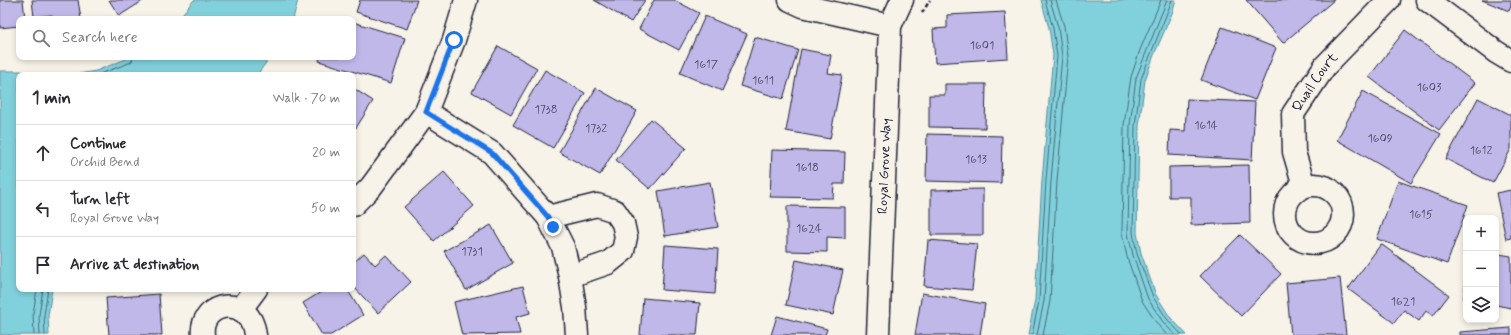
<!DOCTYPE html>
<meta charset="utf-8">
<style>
:root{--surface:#fff;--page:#f7f7f7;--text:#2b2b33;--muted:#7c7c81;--line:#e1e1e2}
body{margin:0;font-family:Mynerve,sans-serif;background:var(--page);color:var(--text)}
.controls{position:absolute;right:12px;bottom:12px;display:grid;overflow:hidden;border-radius:8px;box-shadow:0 2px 6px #0003}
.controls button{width:36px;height:36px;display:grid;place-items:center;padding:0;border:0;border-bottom:1px solid var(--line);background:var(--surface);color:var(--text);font:20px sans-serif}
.stop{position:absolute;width:12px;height:12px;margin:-9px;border:3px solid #1a73e8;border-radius:50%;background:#fff}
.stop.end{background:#1a73e8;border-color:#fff;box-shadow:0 1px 4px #0008}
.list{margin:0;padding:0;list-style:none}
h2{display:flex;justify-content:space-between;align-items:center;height:52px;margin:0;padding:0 16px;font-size:17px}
h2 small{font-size:13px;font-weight:400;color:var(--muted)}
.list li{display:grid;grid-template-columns:26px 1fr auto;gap:12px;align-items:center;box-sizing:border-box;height:56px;padding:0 16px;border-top:1px solid var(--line)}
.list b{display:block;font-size:15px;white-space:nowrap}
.list p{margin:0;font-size:13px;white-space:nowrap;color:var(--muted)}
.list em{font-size:13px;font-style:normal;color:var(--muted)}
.icon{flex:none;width:22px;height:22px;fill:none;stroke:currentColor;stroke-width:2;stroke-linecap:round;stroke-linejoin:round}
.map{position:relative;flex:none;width:1511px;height:335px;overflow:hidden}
.search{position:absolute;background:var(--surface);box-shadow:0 2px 6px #0003;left:16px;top:16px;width:340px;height:44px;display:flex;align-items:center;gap:10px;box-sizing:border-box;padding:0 14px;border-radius:8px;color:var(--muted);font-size:15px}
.panel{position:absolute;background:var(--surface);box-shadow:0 2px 6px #0003;left:16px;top:72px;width:340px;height:220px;border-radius:8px}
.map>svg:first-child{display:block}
</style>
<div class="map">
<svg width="1511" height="335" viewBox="0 0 1511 335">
<rect width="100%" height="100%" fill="#f7f3e8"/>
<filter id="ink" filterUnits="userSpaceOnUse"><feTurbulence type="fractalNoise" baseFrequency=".025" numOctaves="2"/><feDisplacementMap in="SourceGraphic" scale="8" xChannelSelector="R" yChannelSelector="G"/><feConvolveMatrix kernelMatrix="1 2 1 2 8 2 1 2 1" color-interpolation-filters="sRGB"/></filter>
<g filter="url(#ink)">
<path fill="#81d1dc" stroke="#5b8b9c" d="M 194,0 L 298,0 L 293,19 L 178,19 Z
M 1041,0 L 1176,0 L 1173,11 L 1154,55 L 1145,80 L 1139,126 L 1137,233 L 1141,253 L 1156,295 L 1170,317 L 1187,335 L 1028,335 L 1035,300 L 1042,180 L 1053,55 L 1049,28 Z
M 131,57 L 270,57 L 257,75 L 72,75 L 96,71 Z
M 0,71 L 20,71 L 43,75 L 19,75 L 19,289 L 52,289 L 48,316 L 49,335 L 0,335 Z"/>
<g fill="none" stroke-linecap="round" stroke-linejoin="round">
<path stroke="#48687b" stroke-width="1" d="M 1161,0 L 1140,50 L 1131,77 L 1124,125 L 1122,233 L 1127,257 L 1142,301 L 1158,325 L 1167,335
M 1167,0 L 1136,78 L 1130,125 L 1128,233 L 1133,255 L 1148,299 L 1163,322 L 1175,335
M 1172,0 L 1141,79 L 1135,126 L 1133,233 L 1137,254 L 1153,297 L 1167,319 L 1182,335
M 97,75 L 129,63 L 132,61 L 133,57
M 34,335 L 33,314 L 37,289
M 40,335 L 39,315 L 43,289
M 45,335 L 44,315 L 48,289
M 1032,335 L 1039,301 L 1046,180 L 1057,56 L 1053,28 L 1045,0
M 1037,335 L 1044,301 L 1051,181 L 1062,56 L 1058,27 L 1050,0
M 1043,335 L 1050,301 L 1057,181 L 1068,56 L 1064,26 L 1056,0"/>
</g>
<path fill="#c0b8e9" stroke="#22223b" d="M 0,0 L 23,0 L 25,19 L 19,19 L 19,26 L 0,28 Z
M 32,0 L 78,0 L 81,19 L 53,19 L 52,15 L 34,17 Z
M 109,0 L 144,0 L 119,16 Z
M 360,0 L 417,0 L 407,29 L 356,12 Z
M 594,0 L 645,0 L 631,22 Z
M 654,0 L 674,0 L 699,13 L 679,50 L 639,29 Z
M 1246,0 L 1334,0 L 1283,43 Z
M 1482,0 L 1511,0 L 1511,6 L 1509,11 Z
M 1005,12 L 1008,58 L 935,63 L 933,29 L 947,28 L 947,15 Z
M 705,16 L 747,34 L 722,91 L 680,73 Z
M 353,22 L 405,38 L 391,83 L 319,61 L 320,57 L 353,57 Z
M 1222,27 L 1276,48 L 1255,100 L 1201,80 Z
M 1405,30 L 1475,83 L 1439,130 L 1369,77 Z
M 755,37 L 798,50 L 783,99 L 740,86 Z
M 498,46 L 537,68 L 511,114 L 472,92 Z
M 801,49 L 831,55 L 828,73 L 842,75 L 830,139 L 786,131 Z
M 545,70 L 585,93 L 553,148 L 513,125 Z
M 945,84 L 986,84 L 985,128 L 929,127 L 929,95 L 945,95 Z
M 353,88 L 373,101 L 356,128 L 353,126 Z
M 596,88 L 637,111 L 600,175 L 559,152 Z
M 1363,91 L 1441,134 L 1411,183 L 1337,140 Z
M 1478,98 L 1511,115 L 1511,149 L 1493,183 L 1446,159 Z
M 1187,99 L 1255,102 L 1252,160 L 1169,155 L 1170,130 L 1185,131 Z
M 651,119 L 686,148 L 650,189 L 616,160 Z
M 927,134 L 1002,136 L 1001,183 L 926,181 Z
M 772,150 L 845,152 L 844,184 L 834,184 L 833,198 L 770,197 Z
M 1249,165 L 1250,223 L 1191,225 L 1191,197 L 1169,197 L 1169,167 Z
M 444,172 L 474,206 L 434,241 L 404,207 Z
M 1398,181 L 1468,205 L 1447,264 L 1377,239 Z
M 710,182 L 718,227 L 665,236 L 658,191 Z
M 983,189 L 983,235 L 931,235 L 931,190 Z
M 1511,190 L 1511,238 L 1506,239 L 1496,193 Z
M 787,206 L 845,207 L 845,238 L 827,237 L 827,252 L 787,251 Z
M 491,225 L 513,263 L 466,290 L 444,251 Z
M 1240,235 L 1281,274 L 1241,316 L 1200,276 Z
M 928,240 L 977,244 L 972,290 L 924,286 Z
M 1381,244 L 1449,295 L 1433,316 L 1426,311 L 1419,321 L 1404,310 L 1394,323 L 1348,289 Z
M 665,245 L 718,249 L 715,294 L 662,290 Z
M 364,253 L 375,265 L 386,255 L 411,282 L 378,313 L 353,286 L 353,263 Z
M 1499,254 L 1511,256 L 1511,308 L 1496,305 L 1496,268 L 1497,268 Z
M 796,260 L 843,270 L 833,315 L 786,305 Z
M 1340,278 L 1346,335 L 1291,335 L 1286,283 Z
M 1466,280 L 1466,300 L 1463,300 Z
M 523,286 L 530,313 L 516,317 L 520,334 L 462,335 L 454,302 Z
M 326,289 L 347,289 L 363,315 L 331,335 L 322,335 L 303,303 Z
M 922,293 L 985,304 L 980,335 L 915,335 Z
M 159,294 L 162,335 L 109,335 L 106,298 Z
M 643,298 L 700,303 L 697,335 L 640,335 Z
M 777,316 L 827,329 L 825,335 L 771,335 Z
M 1511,328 L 1511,335 L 1460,335 L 1460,332 Z"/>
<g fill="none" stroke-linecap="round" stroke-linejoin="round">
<defs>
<g id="street">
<path d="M 790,0 L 803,6 L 890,26"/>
<path d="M 1427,0 L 1496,52 L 1511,61"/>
<path d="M 426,112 L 492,153 L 548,217 L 563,247 L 570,276 L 575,307 L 577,335"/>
<circle cx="1314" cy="214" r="29"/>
<path id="s1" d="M 1304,186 L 1294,152 L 1293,114 L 1325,66 L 1389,0"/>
<path d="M 353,205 L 371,187 L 426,112 L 454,40 L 466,0"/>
<path d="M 548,217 L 597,205 L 615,211 L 623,223 L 626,237 L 623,251 L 608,263 L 570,276"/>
<path d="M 241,309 L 256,289"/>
<path d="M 203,335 C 199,301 251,293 255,335"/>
<path id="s2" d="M 878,335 L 890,26 L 902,0"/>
</g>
</defs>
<use href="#street" stroke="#22223b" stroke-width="25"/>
<path stroke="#22223b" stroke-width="2.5" stroke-dasharray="4 3" stroke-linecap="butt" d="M 922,13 L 930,0"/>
<use href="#street" stroke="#f7f3e8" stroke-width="22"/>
</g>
</g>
<g fill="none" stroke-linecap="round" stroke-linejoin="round" filter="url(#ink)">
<path stroke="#1a73e8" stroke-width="5" d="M 454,40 L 426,112 L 492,153 L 548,217 L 553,227"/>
</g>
<g text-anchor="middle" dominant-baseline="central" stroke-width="4" stroke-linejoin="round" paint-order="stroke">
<g font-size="12" fill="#4a4866">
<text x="982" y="46">1601</text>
<text x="706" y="65">1617</text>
<text x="763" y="81">1611</text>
<text x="1429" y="88">1603</text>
<text x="546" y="110">1738</text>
<text x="1206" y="126">1614</text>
<text x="596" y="129">1732</text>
<text x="1380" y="139">1609</text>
<text x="1481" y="151">1612</text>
<text x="976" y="160">1613</text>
<text x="807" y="168">1618</text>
<text x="1421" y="215">1615</text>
<text x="809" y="229">1624</text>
<text x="472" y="252">1731</text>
<text x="1403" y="302">1621</text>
</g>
<g font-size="14" fill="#22223b" stroke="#f7f3e8">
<text stroke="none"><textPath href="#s1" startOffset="112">Quail Court</textPath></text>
<text stroke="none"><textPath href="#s2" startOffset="169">Royal Grove Way</textPath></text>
</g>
</g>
</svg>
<div class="controls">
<button>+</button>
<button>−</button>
<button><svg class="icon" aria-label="layers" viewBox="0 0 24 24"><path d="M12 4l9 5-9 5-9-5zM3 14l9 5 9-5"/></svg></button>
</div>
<div class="stop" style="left:454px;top:40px"></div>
<div class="stop end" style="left:553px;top:227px"></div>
<div class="search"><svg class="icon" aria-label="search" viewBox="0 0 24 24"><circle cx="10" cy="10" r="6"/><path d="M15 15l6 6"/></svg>Search here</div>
<section class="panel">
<h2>1 min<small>Walk · 70 m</small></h2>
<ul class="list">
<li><svg class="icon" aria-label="ahead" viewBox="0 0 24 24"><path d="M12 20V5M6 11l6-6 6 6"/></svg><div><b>Continue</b><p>Orchid Bend</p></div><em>20 m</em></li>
<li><svg class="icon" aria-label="left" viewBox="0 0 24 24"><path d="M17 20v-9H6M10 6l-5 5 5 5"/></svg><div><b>Turn left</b><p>Royal Grove Way</p></div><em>50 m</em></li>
<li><svg class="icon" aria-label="arrive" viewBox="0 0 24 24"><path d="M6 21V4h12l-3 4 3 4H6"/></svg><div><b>Arrive at destination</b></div></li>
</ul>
</section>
</div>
